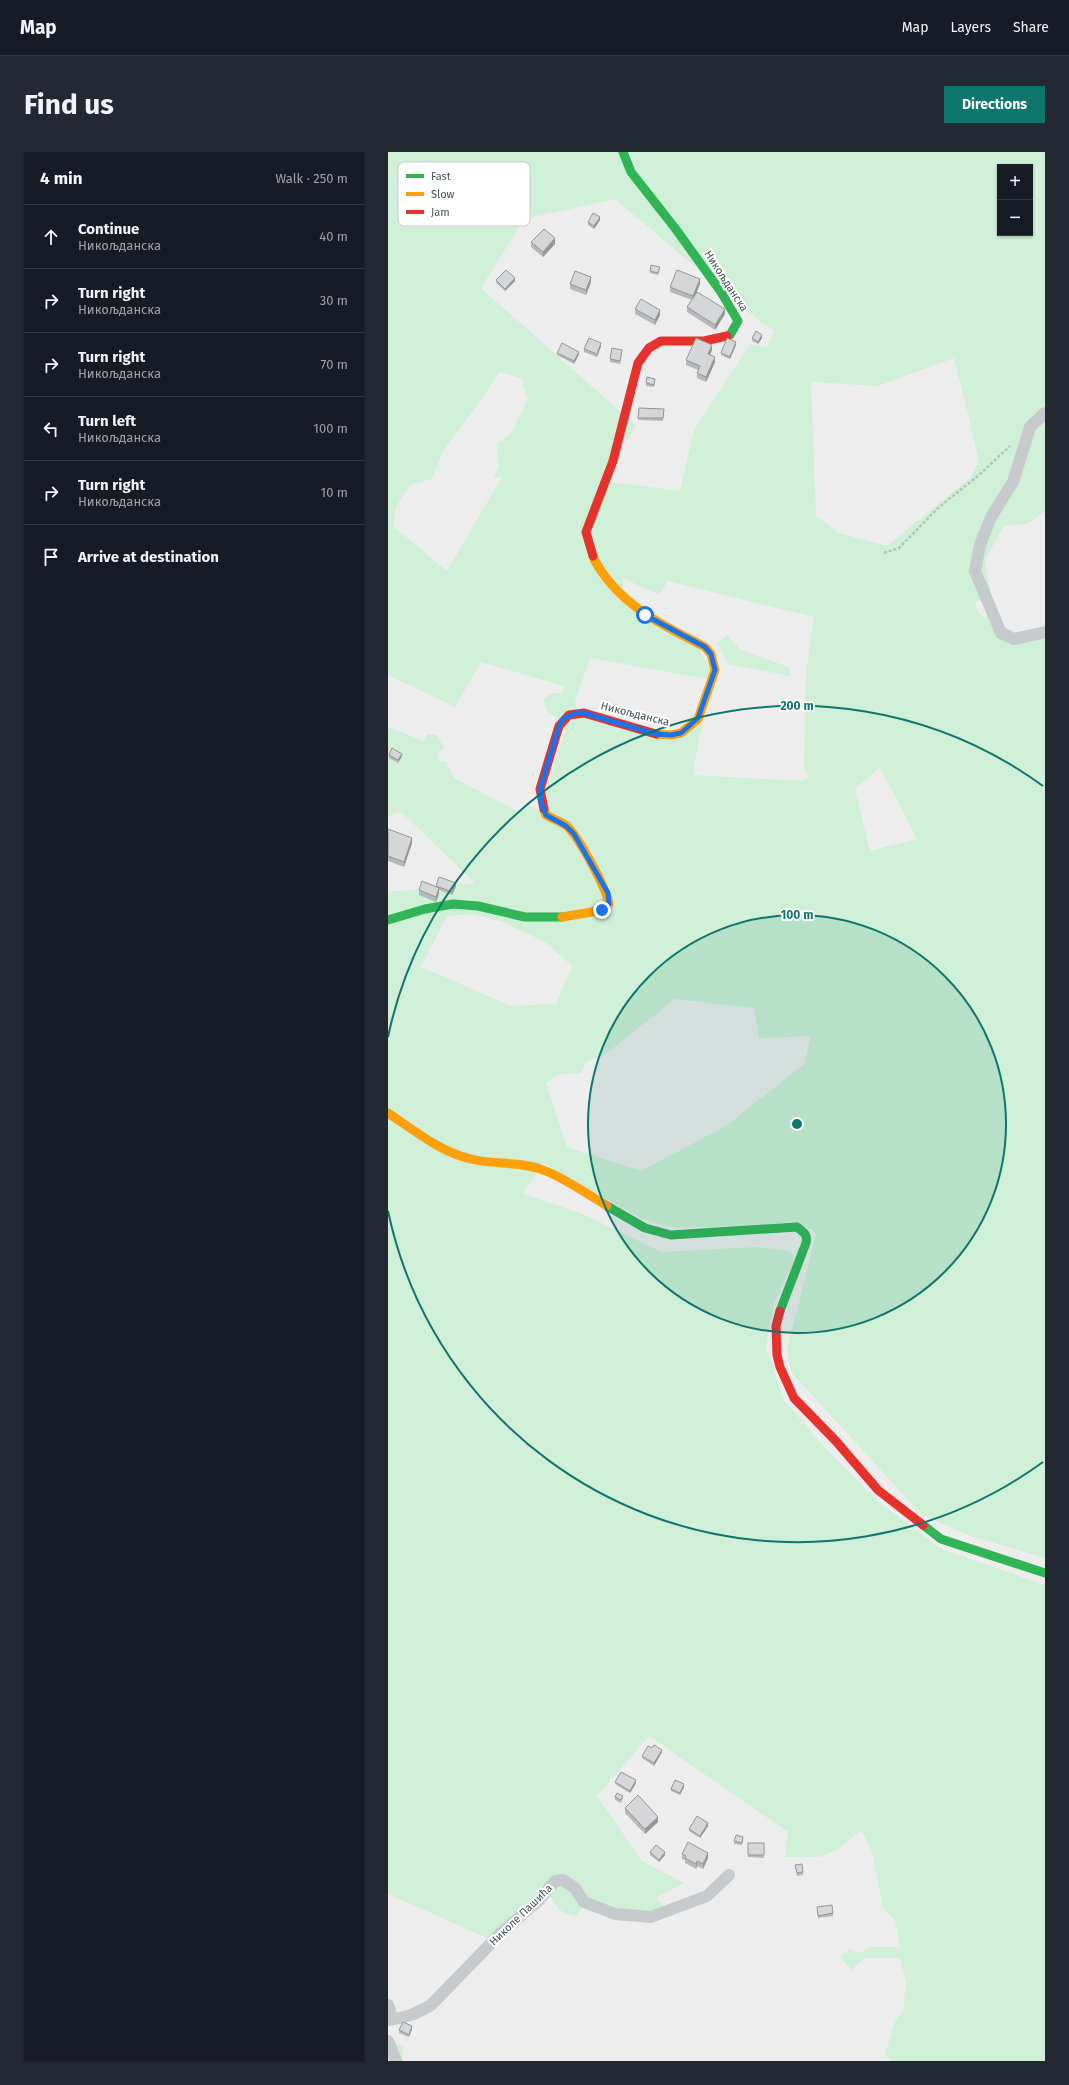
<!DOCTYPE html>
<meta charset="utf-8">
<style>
:root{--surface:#171b24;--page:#242831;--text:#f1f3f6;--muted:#9ea1a6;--line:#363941;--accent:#0f766e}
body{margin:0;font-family:"Fira Sans",sans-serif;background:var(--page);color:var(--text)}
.controls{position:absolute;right:12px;top:12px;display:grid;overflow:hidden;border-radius:0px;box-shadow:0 1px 3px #0004}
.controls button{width:36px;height:36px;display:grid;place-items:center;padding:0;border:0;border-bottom:1px solid var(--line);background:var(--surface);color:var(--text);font:20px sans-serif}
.stop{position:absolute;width:12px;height:12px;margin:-9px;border:3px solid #1a73e8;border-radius:50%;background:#fff}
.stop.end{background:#1a73e8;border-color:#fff;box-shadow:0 1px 4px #0008}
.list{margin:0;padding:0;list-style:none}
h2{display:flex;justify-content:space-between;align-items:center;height:52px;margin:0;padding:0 16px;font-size:17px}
h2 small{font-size:13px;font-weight:400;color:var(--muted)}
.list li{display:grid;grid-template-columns:26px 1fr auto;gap:12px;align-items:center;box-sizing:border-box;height:64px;padding:0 16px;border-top:1px solid var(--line)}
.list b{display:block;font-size:15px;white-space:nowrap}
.list p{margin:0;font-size:13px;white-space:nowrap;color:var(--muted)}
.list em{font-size:13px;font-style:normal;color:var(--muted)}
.icon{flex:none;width:22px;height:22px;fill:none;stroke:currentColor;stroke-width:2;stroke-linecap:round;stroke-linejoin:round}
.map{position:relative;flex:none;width:657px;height:1909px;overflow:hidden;border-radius:0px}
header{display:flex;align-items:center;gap:24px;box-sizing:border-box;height:56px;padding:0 20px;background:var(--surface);border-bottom:1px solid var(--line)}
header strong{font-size:19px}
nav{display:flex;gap:22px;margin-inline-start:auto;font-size:14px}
.intro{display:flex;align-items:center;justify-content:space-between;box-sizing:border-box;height:96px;padding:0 24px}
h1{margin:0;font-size:28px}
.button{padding:10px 18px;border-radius:0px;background:var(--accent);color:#fff;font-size:14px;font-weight:700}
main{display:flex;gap:24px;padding:0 24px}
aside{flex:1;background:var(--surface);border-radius:0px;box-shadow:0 1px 3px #0004}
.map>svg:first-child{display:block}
</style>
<header>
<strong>Map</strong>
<nav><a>Map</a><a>Layers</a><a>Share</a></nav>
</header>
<div class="intro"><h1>Find us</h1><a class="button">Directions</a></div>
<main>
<aside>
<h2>4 min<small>Walk · 250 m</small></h2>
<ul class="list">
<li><svg class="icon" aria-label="ahead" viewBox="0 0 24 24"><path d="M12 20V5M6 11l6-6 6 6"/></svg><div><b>Continue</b><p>Никољданска</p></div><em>40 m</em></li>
<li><svg class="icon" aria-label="right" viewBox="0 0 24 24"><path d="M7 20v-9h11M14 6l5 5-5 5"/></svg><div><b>Turn right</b><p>Никољданска</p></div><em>30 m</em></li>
<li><svg class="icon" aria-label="right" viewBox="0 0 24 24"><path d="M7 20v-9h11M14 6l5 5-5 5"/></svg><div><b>Turn right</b><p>Никољданска</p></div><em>70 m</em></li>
<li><svg class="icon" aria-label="left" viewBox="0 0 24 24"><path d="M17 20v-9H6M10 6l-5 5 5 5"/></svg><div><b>Turn left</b><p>Никољданска</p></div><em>100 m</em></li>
<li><svg class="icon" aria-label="right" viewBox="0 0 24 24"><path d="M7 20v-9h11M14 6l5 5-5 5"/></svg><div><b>Turn right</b><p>Никољданска</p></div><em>10 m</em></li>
<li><svg class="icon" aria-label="arrive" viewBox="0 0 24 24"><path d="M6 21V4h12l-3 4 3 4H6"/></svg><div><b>Arrive at destination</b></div></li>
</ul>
</aside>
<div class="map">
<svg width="657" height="1909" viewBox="0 0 657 1909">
<rect width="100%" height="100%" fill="#eeeded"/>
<path fill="#cfefd6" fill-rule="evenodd" d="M 0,0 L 657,0 L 657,359 L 639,372 L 616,374 L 597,408 L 604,449 L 617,475 L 630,482 L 657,476 L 657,1406 L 583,1384 L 534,1363 L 403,1220 L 399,1197 L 428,1083 L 424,1077 L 282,1075 L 254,1067 L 155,1011 L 135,1042 L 195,1062 L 273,1100 L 371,1095 L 402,1099 L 407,1107 L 386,1150 L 378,1195 L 396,1248 L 438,1297 L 490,1349 L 551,1396 L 657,1433 L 657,1909 L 503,1909 L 497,1902 L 507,1870 L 515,1859 L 518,1831 L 512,1806 L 477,1806 L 463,1818 L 452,1805 L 461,1797 L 473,1801 L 482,1795 L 512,1795 L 507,1768 L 495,1756 L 484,1700 L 474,1678 L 447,1699 L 431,1705 L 397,1705 L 400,1680 L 261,1584 L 209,1644 L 254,1709 L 296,1731 L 268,1746 L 278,1756 L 263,1760 L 227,1759 L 199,1746 L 189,1764 C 174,1762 169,1757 162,1744 L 99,1786 L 0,1742 L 0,740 L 87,731 L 13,660 L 0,664 L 0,575 L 36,589 L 39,582 L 48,583 L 57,596 L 49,601 L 51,609 L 58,610 L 66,626 L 131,660 L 142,654 L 164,663 L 158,640 L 179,573 L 159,559 L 155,547 L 164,541 L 175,541 L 176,534 L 93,510 L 67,555 L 0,523 ZM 612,15 L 642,15 L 642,81 L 612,81 ZM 227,47 L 375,172 L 386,178 L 379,195 L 362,192 L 306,278 L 292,339 L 222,330 L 229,281 L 239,288 L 248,274 L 93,136 L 136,67 ZM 566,206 L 591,308 L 583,325 L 499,394 L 451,381 L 428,364 L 423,230 L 490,234 ZM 111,220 L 133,226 L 140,247 L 123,281 L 108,292 L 111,314 L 106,326 L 114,325 L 59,419 L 5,374 L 8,355 L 22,333 L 44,327 L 55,299 L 91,251 ZM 235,426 L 271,443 L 280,429 L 426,465 L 418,521 L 416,618 L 422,624 L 413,629 L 305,623 L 311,585 L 316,569 L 279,582 L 190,563 L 187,550 L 202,506 L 331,529 L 306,491 L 235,437 ZM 593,448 L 602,463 L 596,466 L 589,459 L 587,450 ZM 492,615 L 529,687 L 482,699 L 467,637 ZM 85,762 L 115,770 L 157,790 L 184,814 L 168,852 L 123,854 L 33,815 L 59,764 ZM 287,847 L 366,856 L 371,886 L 423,884 L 416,912 L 338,974 L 253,1019 L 179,995 L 158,931 L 171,922 L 193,921 L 198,910 L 219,901 Z
M 339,483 L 353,498 L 401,515 L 402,524 L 340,512 L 329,492 Z
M 0,1888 L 16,1894 L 13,1909 L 0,1909 Z"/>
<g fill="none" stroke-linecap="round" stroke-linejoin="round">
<path stroke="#b4c2bc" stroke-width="2.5" stroke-dasharray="3 2" stroke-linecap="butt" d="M 496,401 L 511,396 L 550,356 L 591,323 L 622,294"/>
<path stroke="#c7cacc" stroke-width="12" d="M 657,261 L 642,275 L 625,330 L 603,365 L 592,393 L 587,419 L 613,481 L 626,487 L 657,480
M 0,1853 L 2,1858 L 1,1867
M 0,1868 C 17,1866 28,1862 43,1853 L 114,1780 L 151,1748 L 167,1729 L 175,1728 L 187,1736 L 196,1750 L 227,1762 L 263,1765 L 319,1744 L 341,1723
M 0,1889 L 8,1909"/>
<path stroke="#30b455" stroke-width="9" d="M 235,0 L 243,20 L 287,76 L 333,140 L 350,169 L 342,183 L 339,184
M 0,768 L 37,757 L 65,752 L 90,754 L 137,765 L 174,765
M 219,1054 L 257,1076 L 283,1083 L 409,1075 C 415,1080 420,1082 418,1091 L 392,1159
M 535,1373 L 553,1387 L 657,1421"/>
<path stroke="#ff9f0a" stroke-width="9" d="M 205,404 C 208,413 214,420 219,427 C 245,460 281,476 317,495 L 323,502 L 327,518 L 310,567 L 293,581 L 283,583 L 268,582
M 156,657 L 158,663 C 165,667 175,670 180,675 C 192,688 218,735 221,752 L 204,760 L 174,765
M 0,961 C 26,978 52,1000 83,1007 C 107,1013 132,1009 155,1018 C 175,1025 201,1043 219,1054"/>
<path stroke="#e5322d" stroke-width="9" d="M 205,404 L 198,380 L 225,309 L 250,211 L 261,196 L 273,189 L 316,189 L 339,184
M 156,657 L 152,637 L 171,574 L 181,563 L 196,561 L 268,582
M 392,1159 L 388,1174 L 389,1203 L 392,1215 L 406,1246 L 447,1288 L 490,1338 L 535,1373"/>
</g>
<path fill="#b7b8b9" d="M 212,68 L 206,77 L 200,73 L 200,70 Z
M 143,90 L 167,92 L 155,105 L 143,95 Z
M 272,117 L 270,123 L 262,121 L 262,119 Z
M 108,128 L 127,129 L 117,139 L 108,131 Z
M 203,130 L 198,143 L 182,137 L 182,132 Z
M 312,132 L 308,141 L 337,162 L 327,178 L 299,160 L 299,155 L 304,148 L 282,140 L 282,135 Z
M 247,157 L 272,163 L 267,173 L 247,162 Z
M 364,186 L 374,186 L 370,192 L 364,189 Z
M 348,193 L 342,207 L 333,203 L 333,201 Z
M 213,194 L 209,205 L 196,200 L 196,197 Z
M 324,198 L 322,203 L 327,210 L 318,230 L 309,226 L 309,221 L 310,218 L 298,213 L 298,208 Z
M 169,201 L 191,202 L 186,212 L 169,203 Z
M 234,201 L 232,212 L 222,210 L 222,207 Z
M 267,229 L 266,235 L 258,234 L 258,231 Z
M 251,256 L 276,257 L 275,269 L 250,268 Z
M 1,603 L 14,604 L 10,611 L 1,606 Z
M 0,677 L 24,691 L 16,715 L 0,709 Z
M 68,734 L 64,743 L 51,738 L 51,741 L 48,750 L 31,743 L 31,738 L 48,735 Z
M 264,1596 L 274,1600 L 266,1614 L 254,1606 L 254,1604 Z
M 227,1630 L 248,1631 L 242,1641 L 227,1632 Z
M 296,1635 L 292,1643 L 283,1639 L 283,1637 Z
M 227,1645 L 235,1646 L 233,1651 L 227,1648 Z
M 237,1656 L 270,1670 L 257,1682 L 237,1661 Z
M 320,1674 L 312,1686 L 301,1679 L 301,1677 Z
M 355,1687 L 354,1693 L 346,1692 L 346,1689 Z
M 360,1691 L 376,1691 L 376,1706 L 360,1705 Z
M 262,1700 L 277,1703 L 271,1710 L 262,1703 Z
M 294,1702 L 320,1706 L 315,1717 L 309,1714 L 308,1717 L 297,1711 L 297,1708 L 294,1707 Z
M 407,1713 L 415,1720 L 415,1723 L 409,1724 Z
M 429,1755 L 445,1761 L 445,1764 L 430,1766 Z
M 24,1877 L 21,1885 L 11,1881 L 11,1878 Z"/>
<path fill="#959696" d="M 212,65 L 212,68 L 206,77 L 206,74 Z
M 167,86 L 167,92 L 155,105 L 155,100 Z
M 203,125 L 203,130 L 198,143 L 198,138 Z
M 127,126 L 127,129 L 117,139 L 117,137 Z
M 312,127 L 312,132 L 305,149 L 305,144 Z
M 337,157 L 337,162 L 327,178 L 327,173 Z
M 272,158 L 272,163 L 267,173 L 267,168 Z
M 374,183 L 374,186 L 370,192 L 370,190 Z
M 348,190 L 348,193 L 342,207 L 342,205 Z
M 213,191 L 213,194 L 209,205 L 209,202 Z
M 324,193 L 324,198 L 320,207 L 320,202 Z
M 191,200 L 191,202 L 186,212 L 186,209 Z
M 327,205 L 327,210 L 318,230 L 318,225 Z
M 14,602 L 14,604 L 10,611 L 10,608 Z
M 24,686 L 24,691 L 16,715 L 16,710 Z
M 68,731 L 68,734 L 64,743 L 64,740 Z
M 51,736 L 51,741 L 48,750 L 48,745 Z
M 274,1598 L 274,1600 L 266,1614 L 266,1611 Z
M 248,1628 L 248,1631 L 242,1641 L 242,1639 Z
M 296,1632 L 296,1635 L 292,1643 L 292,1641 Z
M 270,1665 L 270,1670 L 257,1682 L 257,1677 Z
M 320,1671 L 320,1674 L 312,1686 L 312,1684 Z
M 277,1700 L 277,1703 L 271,1710 L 271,1708 Z
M 320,1701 L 320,1706 L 315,1717 L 315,1712 Z
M 309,1709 L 309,1714 L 308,1717 L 308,1712 Z
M 24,1874 L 24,1877 L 21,1885 L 21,1883 Z"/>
<path fill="#d5d6d7" stroke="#959696" d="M 205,61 L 212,65 L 206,74 L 200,70 Z
M 156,77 L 167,86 L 155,100 L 143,90 Z
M 263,113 L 272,115 L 270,121 L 262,119 Z
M 118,118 L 127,126 L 117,137 L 108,128 Z
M 289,118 L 312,127 L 305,144 L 282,135 Z
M 187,119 L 203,125 L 198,138 L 182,132 Z
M 309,140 L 337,157 L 327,173 L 299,155 Z
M 253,147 L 272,158 L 267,168 L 247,157 Z
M 368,179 L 374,183 L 370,190 L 364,186 Z
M 201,186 L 213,191 L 209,202 L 196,197 Z
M 308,186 L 324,193 L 320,202 L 327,205 L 318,225 L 309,221 L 312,214 L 298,208 Z
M 339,186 L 348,190 L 342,205 L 333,201 Z
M 174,191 L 191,200 L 186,209 L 169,201 Z
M 224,196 L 234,198 L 232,209 L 222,207 Z
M 259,225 L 267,227 L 266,233 L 258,231 Z
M 251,256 L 276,257 L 275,266 L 250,266 Z
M 4,596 L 14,602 L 10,608 L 1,603 Z
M 0,677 L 24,686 L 16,710 L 0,704 Z
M 51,725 L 68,731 L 64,740 L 48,734 Z
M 34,729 L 51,736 L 48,745 L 31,738 Z
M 266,1593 L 274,1598 L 266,1611 L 254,1604 L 260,1594 L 264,1596 Z
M 233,1620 L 248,1628 L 242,1639 L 227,1630 Z
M 287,1628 L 296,1632 L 292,1641 L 283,1637 Z
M 229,1641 L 235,1644 L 233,1648 L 227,1645 Z
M 250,1643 L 270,1665 L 257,1677 L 237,1656 Z
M 309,1664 L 320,1671 L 312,1684 L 301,1677 Z
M 348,1683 L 355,1685 L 354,1691 L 346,1689 Z
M 300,1690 L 320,1701 L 315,1712 L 309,1709 L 308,1712 L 297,1706 L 298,1704 L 294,1702 Z
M 360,1691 L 376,1691 L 376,1703 L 360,1703 Z
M 268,1693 L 277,1700 L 271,1708 L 262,1700 Z
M 414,1712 L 415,1720 L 409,1721 L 407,1713 Z
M 444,1753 L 445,1761 L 430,1764 L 429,1755 Z
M 15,1870 L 24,1874 L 21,1883 L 11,1878 Z"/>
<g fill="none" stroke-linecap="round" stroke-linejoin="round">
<path stroke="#1a73e8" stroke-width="5" d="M 214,758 L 221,752 L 220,741 L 186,682 L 178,674 L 158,663 L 153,650 L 152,637 L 171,574 L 175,567 L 188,561 L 196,561 L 268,582 L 283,583 L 293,581 L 310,566 L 327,518 L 323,502 L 317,495 L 257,463"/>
</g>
<circle cx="409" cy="972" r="209" fill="#0f766e" fill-opacity=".12"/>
<g fill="none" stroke="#0f766e" stroke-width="2">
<circle cx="409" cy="972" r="209"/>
<path d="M655 1310A418 418 0 0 1 0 1059M0 885A418 418 0 0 1 655 634"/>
</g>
<g text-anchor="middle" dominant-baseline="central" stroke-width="4" stroke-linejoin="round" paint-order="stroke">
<g font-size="11" fill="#43535a" stroke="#fff">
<text transform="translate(338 129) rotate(57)">Никољданска</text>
<text transform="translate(247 562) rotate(14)">Никољданска</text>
<text transform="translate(133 1763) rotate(-44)">Николе Пашића</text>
</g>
</g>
<rect x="10" y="10" width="132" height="64" rx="6" fill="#fff" stroke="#c7cbce" stroke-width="1"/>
<rect x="18" y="22" width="18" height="4" fill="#30b455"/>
<rect x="18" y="40" width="18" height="4" fill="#ff9f0a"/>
<rect x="18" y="58" width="18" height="4" fill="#e5322d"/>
<g font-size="11" fill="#43535a">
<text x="43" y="28">Fast</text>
<text x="43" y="46">Slow</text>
<text x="43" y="64">Jam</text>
</g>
<circle cx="409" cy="972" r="6" fill="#0f766e" stroke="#fff" stroke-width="2"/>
<g font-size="12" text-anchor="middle" font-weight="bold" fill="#0f766e" stroke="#fff" stroke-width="4" stroke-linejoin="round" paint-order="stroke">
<text x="409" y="558">200 m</text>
<text x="409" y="767">100 m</text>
</g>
</svg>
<div class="controls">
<button>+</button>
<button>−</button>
</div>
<div class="stop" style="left:257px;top:463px"></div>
<div class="stop end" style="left:214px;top:758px"></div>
</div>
</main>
